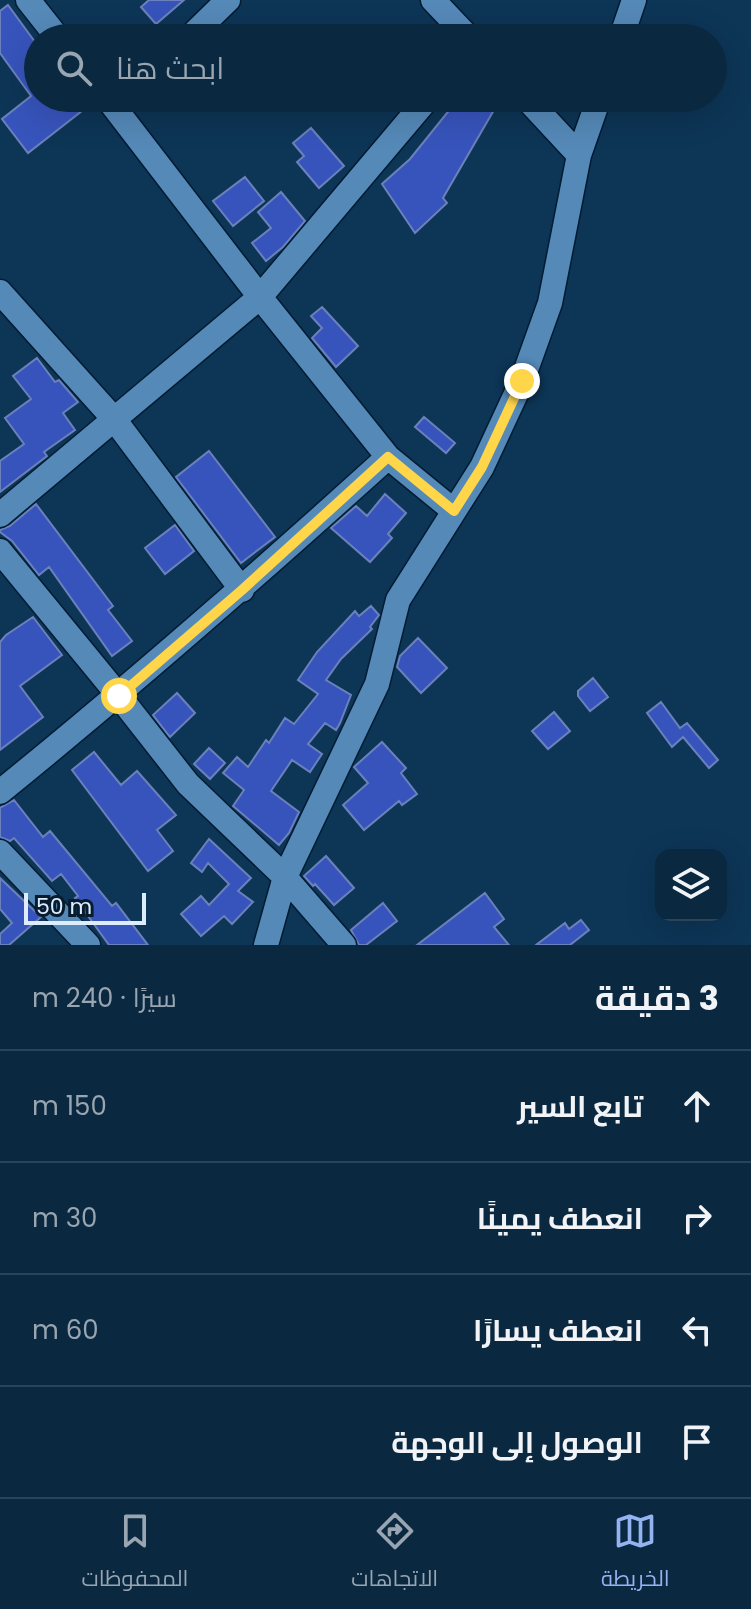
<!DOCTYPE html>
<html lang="ar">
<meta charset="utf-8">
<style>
:root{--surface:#0a2840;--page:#133047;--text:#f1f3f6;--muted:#99a6b1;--line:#2a4459;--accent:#95b2f1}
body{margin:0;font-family:Poppins,Cairo,sans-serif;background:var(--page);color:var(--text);direction:rtl}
.controls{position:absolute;right:24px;bottom:24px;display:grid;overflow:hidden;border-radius:16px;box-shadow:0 8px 32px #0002}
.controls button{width:72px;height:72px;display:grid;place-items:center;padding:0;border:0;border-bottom:2px solid var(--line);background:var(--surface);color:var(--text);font:40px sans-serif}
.scale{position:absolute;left:24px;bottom:20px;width:122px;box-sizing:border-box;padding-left:8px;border:4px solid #ddedfd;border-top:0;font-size:22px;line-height:28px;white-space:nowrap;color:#ddedfd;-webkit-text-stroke:6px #071c2e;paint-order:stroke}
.stop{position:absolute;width:24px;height:24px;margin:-18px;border:6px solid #ffd54a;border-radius:50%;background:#fff}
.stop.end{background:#ffd54a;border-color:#fff;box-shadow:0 2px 8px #0008}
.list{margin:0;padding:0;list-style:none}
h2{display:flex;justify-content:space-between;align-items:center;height:104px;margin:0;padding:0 32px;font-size:34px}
h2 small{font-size:26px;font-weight:400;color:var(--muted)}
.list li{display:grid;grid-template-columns:52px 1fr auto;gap:24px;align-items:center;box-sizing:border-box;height:112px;padding:0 32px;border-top:2px solid var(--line)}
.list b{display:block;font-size:30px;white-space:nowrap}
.list em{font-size:26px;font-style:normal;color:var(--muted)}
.icon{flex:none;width:44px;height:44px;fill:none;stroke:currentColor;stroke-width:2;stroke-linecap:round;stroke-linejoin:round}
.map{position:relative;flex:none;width:751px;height:945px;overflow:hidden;direction:ltr}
.search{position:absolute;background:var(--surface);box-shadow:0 8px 32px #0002;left:24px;right:24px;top:24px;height:88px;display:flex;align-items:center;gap:20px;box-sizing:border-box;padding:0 28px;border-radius:44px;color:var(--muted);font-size:30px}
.sheet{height:552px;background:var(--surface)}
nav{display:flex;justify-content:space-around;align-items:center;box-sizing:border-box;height:112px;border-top:2px solid var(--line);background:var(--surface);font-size:22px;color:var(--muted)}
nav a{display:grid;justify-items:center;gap:4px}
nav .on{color:var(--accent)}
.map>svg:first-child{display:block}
</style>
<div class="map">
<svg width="751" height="945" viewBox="0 0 751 945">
<rect width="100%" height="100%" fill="#0d3556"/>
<path fill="#3754bc" stroke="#6b81bb" stroke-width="2" d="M 149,0 L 184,0 L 156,24 L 141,7 Z
M 8,5 L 38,46 L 38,98 L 81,98 L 87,107 L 28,153 L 2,119 L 31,96 L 0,53 L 0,11 Z
M 459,98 L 490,98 L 498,103 L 443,198 L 447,203 L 415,233 L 382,184 L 410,159 Z
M 311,128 L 344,166 L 319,188 L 297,162 L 304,156 L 293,143 Z
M 245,177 L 264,201 L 233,226 L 213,201 Z
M 281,192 L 305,221 L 283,247 L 266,261 L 252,243 L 271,228 L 258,212 Z
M 322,307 L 358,346 L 336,367 L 312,338 L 322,328 L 311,316 Z
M 37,358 L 55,382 L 59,380 L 78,402 L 63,413 L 75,430 L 44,452 L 47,456 L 0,492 L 0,461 L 24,444 L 5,418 L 31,399 L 13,376 Z
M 424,417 L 455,443 L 446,453 L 415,427 Z
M 209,451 L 275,537 L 241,563 L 176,477 Z
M 385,494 L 406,513 L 388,534 L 392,538 L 370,562 L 331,528 L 356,506 L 367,516 Z
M 36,504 L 113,606 L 108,610 L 132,641 L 112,656 L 49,567 L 39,575 L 12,541 L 0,532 L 0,530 L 10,526 Z
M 175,525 L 194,551 L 165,574 L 145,548 Z
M 371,606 L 379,615 L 370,627 L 372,629 L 341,659 L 326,680 L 351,695 L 340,723 L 336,730 L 325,723 L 308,744 L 322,754 L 310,772 L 292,760 L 271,791 L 299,812 L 289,833 L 279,845 L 233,806 L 244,790 L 223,773 L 237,757 L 248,767 L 266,740 L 269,743 L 285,718 L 294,724 L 318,694 L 298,680 L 317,652 L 355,611 L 359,616 Z
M 33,617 L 62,655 L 20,686 L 43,717 L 0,750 L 0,642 L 6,635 Z
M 418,638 L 447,668 L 421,693 L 397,667 L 400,656 Z
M 593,678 L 608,697 L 590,711 L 578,696 L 578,691 Z
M 177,693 L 195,713 L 170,737 L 153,715 Z
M 661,702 L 680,728 L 687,723 L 718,760 L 709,768 L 683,737 L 672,747 L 647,713 Z
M 554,712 L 570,731 L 548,749 L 532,731 Z
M 382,742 L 406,768 L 401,773 L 417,794 L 402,805 L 399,801 L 364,830 L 343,805 L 368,783 L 354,767 Z
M 209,748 L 225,763 L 210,779 L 194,764 Z
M 94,752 L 121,785 L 137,771 L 176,815 L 157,830 L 173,851 L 148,871 L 72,770 Z
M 14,800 L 43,837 L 50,831 L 112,906 L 116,903 L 148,945 L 109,945 L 75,898 L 78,896 L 61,874 L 52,881 L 14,838 L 10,841 L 0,837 L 0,808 Z
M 209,839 L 251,878 L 238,891 L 253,902 L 232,924 L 224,916 L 201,936 L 181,914 L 201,896 L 209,905 L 229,884 L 208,863 L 202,872 L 191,863 Z
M 326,856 L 354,888 L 334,905 L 315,884 L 313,886 L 304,876 Z
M 0,878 L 41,917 L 9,945 L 0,945 L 0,934 L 12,923 L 0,909 Z
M 485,893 L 504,919 L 494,927 L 509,945 L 417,945 Z
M 383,903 L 397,921 L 366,945 L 359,945 L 351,930 Z
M 581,920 L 589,930 L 570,945 L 536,945 L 565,923 L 569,929 Z"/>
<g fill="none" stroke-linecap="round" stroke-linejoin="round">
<defs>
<path id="minor" d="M 28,0 L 58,38
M 433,0 L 469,38
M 189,38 L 228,0
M 621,38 L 634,0
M 107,98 L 260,297 L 388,457 L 454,511
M 526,98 L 579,155
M 0,292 L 114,419 L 242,590
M 0,515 L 260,297 L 428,98
M 0,551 L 119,696 L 188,784 L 285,877 L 344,945
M 0,792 C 133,684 261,572 388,457
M 0,852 L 88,945
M 266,945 L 285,877 L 377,684 L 398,600 L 482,467 L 522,381 L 550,303 L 579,155 L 599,98"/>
</defs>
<use href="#minor" stroke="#021c32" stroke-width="27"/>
<use href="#minor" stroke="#5589b8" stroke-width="24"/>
</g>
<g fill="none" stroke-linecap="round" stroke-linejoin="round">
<path stroke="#ffd54a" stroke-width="10" d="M 119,696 L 242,590 L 388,457 L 454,511 L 482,467 L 522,381"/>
</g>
</svg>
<div class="controls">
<button><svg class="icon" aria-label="layers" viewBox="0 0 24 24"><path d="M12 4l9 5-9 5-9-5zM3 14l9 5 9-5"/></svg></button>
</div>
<div class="scale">50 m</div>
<div class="stop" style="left:119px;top:696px"></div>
<div class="stop end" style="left:522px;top:381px"></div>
<div class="search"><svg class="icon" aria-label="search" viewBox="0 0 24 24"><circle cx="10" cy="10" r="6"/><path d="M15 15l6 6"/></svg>ابحث هنا</div>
</div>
<section class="sheet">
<h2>3 دقيقة<small>سيرًا · 240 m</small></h2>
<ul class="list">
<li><svg class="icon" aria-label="ahead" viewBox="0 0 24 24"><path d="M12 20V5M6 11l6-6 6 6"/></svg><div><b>تابع السير</b></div><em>150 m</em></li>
<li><svg class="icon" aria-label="right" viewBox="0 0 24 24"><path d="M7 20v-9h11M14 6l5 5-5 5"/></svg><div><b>انعطف يمينًا</b></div><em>30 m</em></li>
<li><svg class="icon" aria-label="left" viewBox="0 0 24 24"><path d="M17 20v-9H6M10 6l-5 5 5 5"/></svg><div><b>انعطف يسارًا</b></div><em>60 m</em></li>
<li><svg class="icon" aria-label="arrive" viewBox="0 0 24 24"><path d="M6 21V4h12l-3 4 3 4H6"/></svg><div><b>الوصول إلى الوجهة</b></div></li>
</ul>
</section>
<nav>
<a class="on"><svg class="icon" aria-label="map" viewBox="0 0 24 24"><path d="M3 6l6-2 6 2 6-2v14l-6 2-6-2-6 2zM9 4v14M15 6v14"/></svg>الخريطة</a>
<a><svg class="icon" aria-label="directions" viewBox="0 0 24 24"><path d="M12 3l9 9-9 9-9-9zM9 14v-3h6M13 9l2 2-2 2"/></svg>الاتجاهات</a>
<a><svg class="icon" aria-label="saved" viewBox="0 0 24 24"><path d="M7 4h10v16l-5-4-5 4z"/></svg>المحفوظات</a>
</nav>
